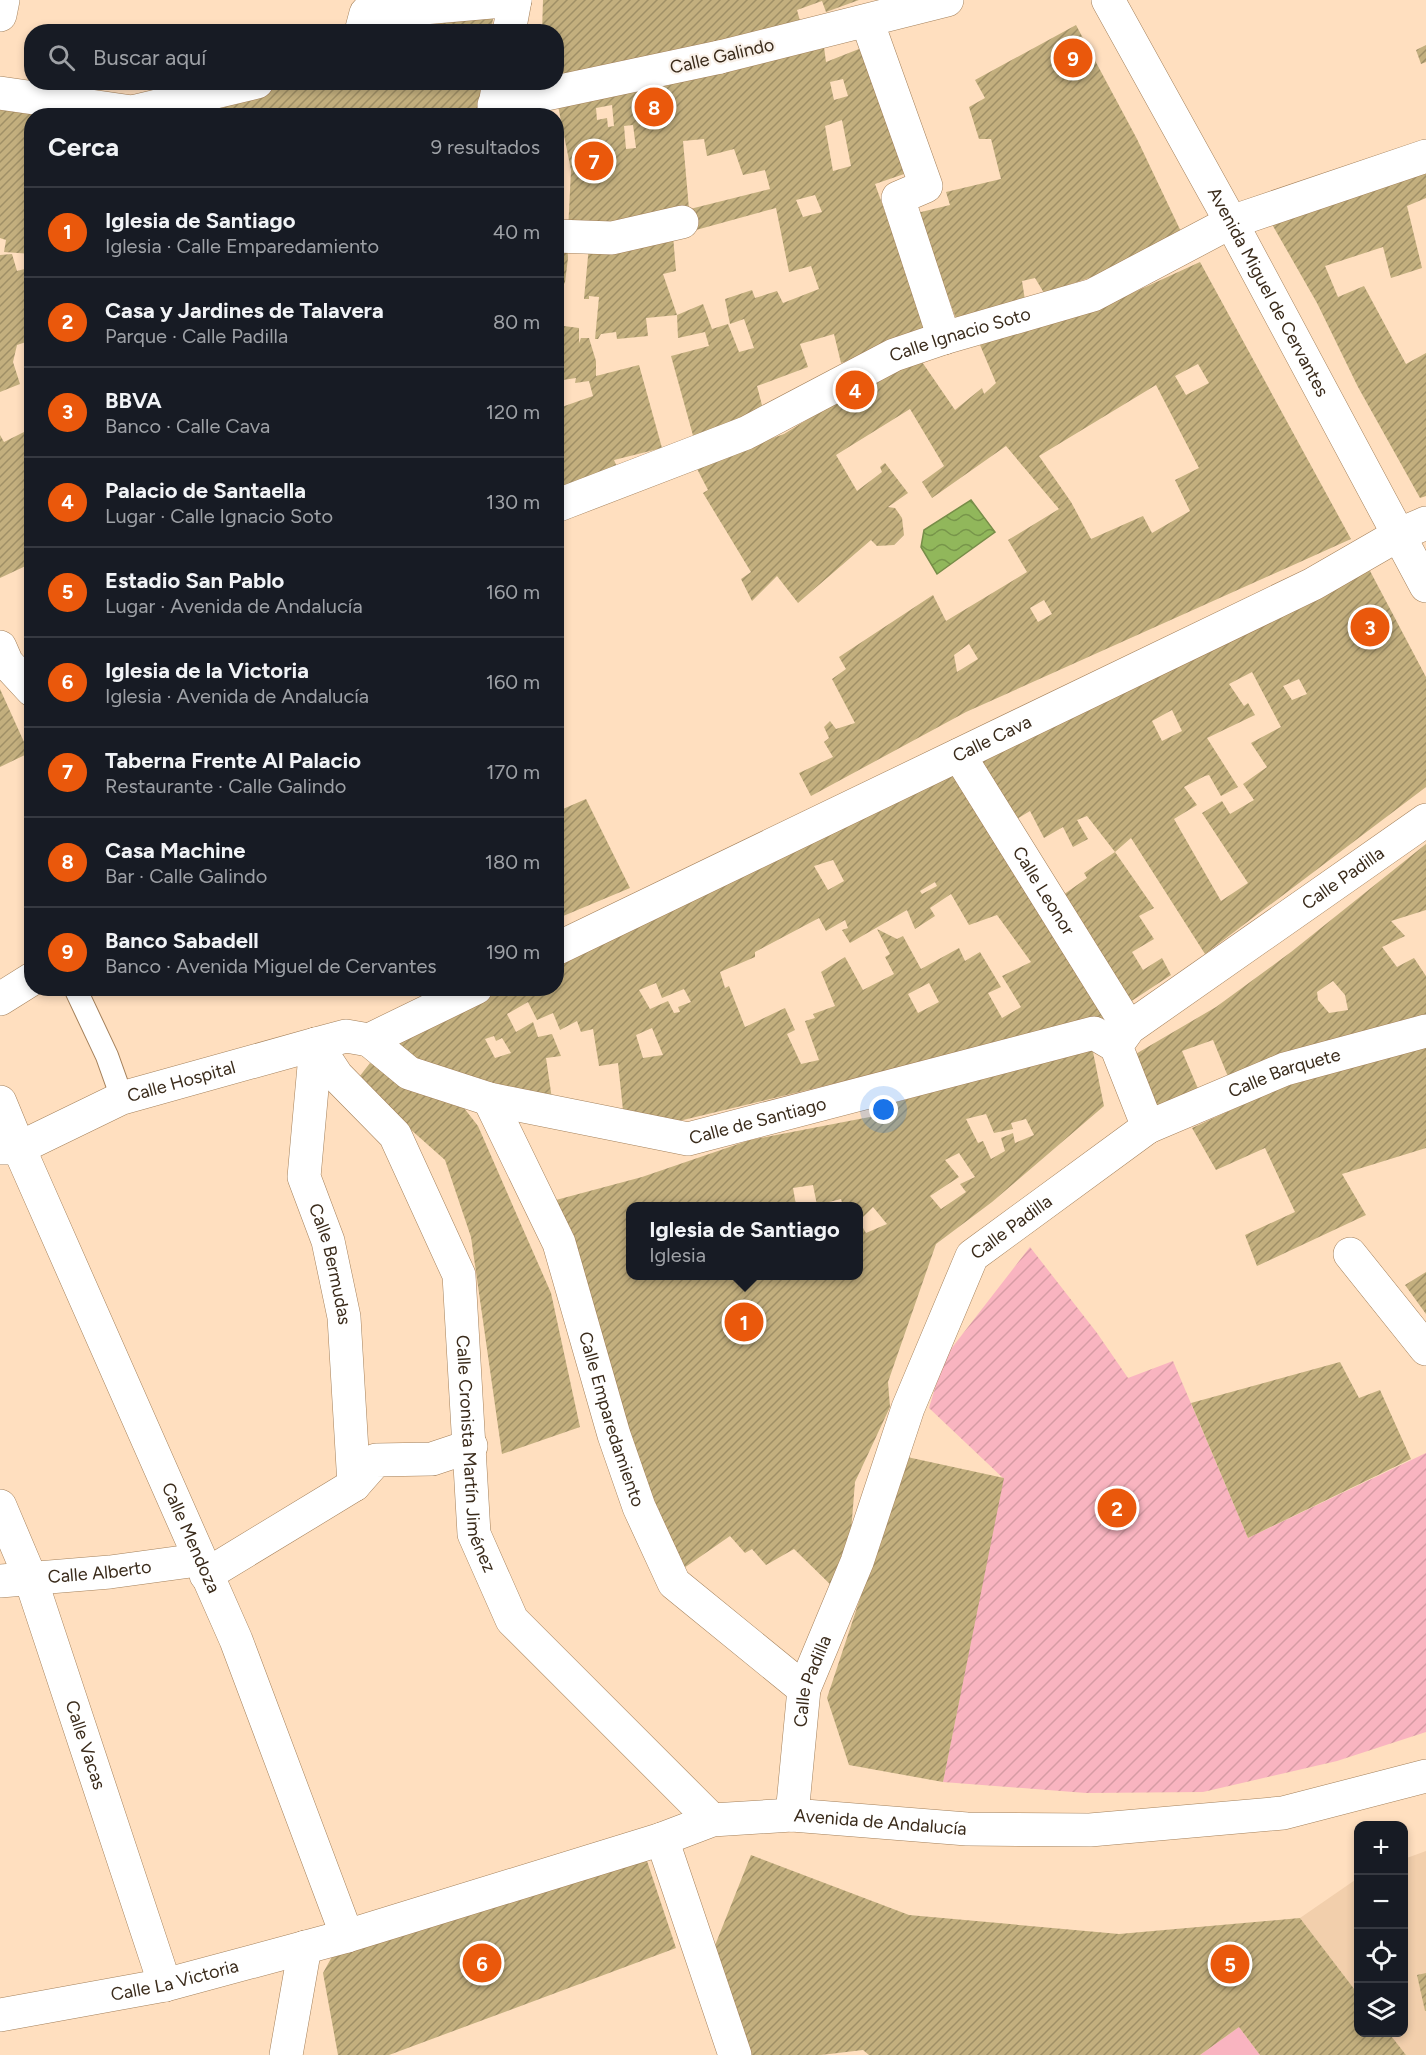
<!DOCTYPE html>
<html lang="es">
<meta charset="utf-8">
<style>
:root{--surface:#171b24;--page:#20242c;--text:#f1f3f6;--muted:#9ea1a6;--line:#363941;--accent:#ea580c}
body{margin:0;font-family:Figtree,sans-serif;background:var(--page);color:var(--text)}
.controls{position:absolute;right:18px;bottom:18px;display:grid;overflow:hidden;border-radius:12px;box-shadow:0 3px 9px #0003}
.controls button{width:54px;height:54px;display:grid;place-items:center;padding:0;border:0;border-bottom:2px solid var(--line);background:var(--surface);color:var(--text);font:30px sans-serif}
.you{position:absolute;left:884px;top:1110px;width:21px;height:21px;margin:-15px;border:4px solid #fff;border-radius:50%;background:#1a73e8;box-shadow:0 0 0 9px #1a73e833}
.badge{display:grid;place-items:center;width:39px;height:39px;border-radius:50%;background:var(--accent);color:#fff;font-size:20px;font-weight:700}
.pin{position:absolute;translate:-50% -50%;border:3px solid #fff;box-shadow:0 2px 6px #0006}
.popup{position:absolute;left:626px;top:1202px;width:237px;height:78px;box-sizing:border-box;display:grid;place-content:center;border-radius:12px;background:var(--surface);filter:drop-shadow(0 2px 4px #0005);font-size:20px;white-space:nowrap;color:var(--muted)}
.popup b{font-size:22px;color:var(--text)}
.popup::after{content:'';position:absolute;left:50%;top:100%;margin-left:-12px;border:12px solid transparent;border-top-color:var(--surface)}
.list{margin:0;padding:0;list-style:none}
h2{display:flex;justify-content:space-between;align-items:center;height:78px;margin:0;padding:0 24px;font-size:26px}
h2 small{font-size:20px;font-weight:400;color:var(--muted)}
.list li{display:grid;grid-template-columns:39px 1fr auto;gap:18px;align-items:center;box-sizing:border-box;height:90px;padding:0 24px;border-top:2px solid var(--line)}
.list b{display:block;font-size:22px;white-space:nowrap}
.list p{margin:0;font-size:20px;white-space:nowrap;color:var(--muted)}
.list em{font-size:20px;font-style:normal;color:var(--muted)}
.icon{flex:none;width:33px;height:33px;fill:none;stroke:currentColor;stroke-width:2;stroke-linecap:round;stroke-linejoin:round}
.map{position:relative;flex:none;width:1426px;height:2055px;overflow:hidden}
.search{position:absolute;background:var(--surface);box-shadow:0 3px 9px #0003;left:24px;top:24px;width:540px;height:66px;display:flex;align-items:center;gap:15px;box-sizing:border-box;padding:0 21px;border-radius:24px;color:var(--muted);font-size:22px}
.panel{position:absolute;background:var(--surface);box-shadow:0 3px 9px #0003;left:24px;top:108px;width:540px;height:888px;border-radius:24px}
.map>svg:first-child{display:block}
</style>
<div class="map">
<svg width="1426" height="2055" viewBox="0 0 1426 2055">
<defs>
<pattern id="garden-furrows" width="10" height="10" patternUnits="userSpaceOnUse" patternTransform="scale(1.5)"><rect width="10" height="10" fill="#f9b4c0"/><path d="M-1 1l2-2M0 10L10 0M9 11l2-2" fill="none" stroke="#d69ba4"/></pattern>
<pattern id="water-waves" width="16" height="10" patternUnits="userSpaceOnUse" patternTransform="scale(1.5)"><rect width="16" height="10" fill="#91b75b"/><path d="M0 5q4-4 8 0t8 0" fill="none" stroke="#77954a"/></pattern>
<pattern id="building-hatch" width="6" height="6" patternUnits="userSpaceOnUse" patternTransform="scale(1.5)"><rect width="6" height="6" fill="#c3af7e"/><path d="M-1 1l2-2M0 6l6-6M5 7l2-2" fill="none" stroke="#9f8f66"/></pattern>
</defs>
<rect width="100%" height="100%" fill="#ffdfbf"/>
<path fill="#f2cfac" d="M 1426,1851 L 1426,2055 L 1406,2055 L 1388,2033 L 1404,2032 L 1404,1859 Z
M 1358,1878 L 1358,1994 L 1300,1918 Z"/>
<path fill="#f9b4c0" d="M 1239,2027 L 1260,2055 L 1200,2055 Z"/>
<path fill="url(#garden-furrows)" d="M 1030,1247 L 1097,1333 L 1128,1378 L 1173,1361 L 1248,1538 L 1426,1453 L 1426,1732 L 1337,1761 L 1203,1792 L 1086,1793 L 943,1782 L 1003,1478 L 929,1408 L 944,1358 Z"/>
<path fill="url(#water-waves)" stroke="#778d48" stroke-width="1.5" d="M 971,500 L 995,532 L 937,574 L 921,547 L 924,530 Z"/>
<path fill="url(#building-hatch)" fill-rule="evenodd" d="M 543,0 L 859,0 L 826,12 L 822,1 L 797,10 L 800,21 L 556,82 L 556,32 L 542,32 Z
M 454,14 L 493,19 L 491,32 L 376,32 L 390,21 Z
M 1076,25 L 1137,139 L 1185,240 L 1128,265 L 1044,293 L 1035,278 L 1022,281 L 1025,300 L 958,324 L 917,213 L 950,205 L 946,192 L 1001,179 L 991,139 L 979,139 L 969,107 L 985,98 L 975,80 Z
M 1426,45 L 1426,62 L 1421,64 L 1416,50 Z
M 824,47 L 826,62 L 864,47 L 910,172 L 875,184 L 929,334 L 841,363 L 834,334 L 800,344 L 808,367 L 757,386 L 764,413 L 694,439 L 671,356 L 709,346 L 705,332 L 678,338 L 677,315 L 703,304 L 712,329 L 728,324 L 739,352 L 754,348 L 744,319 L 730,324 L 725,299 L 752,290 L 755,298 L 777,291 L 783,303 L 819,289 L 811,266 L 789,272 L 776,208 L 696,230 L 690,209 L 770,189 L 765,170 L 743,175 L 734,149 L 707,156 L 704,139 L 683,141 L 689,209 L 568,232 L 571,170 L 557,101 ZM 843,79 L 848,96 L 834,100 L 830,82 ZM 612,105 L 614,126 L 608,127 L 607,118 L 597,120 L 596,108 ZM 842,120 L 851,166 L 833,171 L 825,126 ZM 633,125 L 636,148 L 626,149 L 624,126 ZM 815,195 L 822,212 L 803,217 L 796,200 Z
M 293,82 L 483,82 L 477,116 L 162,116 Z
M 0,101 L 92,116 L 32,116 L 32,254 L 4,252 L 6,240 L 0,238 Z
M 1426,163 L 1426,198 L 1407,206 L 1422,268 L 1391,278 L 1383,247 L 1325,266 L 1338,297 L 1364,286 L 1406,364 L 1426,353 L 1426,496 L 1420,498 L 1358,387 L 1317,303 L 1269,219 Z
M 673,236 L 676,271 L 663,274 L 677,315 L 646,318 L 648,336 L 617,339 L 616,332 L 601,334 L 598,339 L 595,339 L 599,297 L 589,296 L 589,299 L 584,299 L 589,246 Z
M 556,240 L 567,242 L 568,258 L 565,282 L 560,293 L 558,320 Z
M 12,254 L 17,271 L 32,267 L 32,340 L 17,345 L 13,362 L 20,384 L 0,392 L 0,255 Z
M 1200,262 L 1351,539 L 966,712 L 811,796 L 799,773 L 833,757 L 824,742 L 829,738 L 824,727 L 830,721 L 836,729 L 855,723 L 832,679 L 846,669 L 839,657 L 933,595 L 946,621 L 1027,572 L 1008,540 L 1059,509 L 1006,446 L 932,498 L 922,482 L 944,466 L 910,409 L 836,455 L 857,491 L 882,472 L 880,467 L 885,463 L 908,493 L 888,507 L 895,508 L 902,518 L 904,535 L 894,545 L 877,546 L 871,540 L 798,603 L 777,576 L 752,601 L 741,579 L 751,572 L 703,493 L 708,490 L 695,465 L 784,434 L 897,364 L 920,359 L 955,410 L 982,388 L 984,394 L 996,383 L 980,345 L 1117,300 ZM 1198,364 L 1209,383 L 1186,395 L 1175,376 ZM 1156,385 L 1199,468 L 1175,480 L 1190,511 L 1152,533 L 1143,516 L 1091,539 L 1071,502 L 1039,456 ZM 1044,600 L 1052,614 L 1038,622 L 1030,608 ZM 969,644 L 978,659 L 957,672 L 954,655 Z
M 556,325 L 579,328 L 579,343 L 581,338 L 589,338 L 596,361 L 596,376 L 639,365 L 662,448 L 614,460 L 617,467 L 556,492 L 556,409 L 593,396 L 589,381 L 575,383 L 576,378 L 556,381 Z
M 32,428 L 32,449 L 28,451 L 32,462 L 32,563 L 0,578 L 0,435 L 4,442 Z
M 1369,569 L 1426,677 L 1426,787 L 1205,954 L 1131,838 L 1115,852 L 1087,816 L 1077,820 L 1088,839 L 1073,847 L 1063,827 L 1044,838 L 1030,811 L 1007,825 L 971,768 L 1057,722 ZM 1252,672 L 1281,727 L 1251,743 L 1267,767 L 1243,784 L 1254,800 L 1230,814 L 1222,801 L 1202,813 L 1248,883 L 1221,901 L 1174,819 L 1197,805 L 1184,787 L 1205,776 L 1209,775 L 1221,796 L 1238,787 L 1207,738 L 1255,715 L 1248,703 L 1244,706 L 1229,684 ZM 1299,679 L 1307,694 L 1292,700 L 1283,686 ZM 1172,710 L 1182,731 L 1162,741 L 1152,721 Z
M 0,689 L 29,753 L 0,767 Z
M 951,769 L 1113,1016 L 679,1121 L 623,1110 L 618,1063 L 599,1066 L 593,1029 L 581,1032 L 577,1021 L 560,1030 L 553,1013 L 537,1020 L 528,1002 L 507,1014 L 516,1032 L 533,1022 L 538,1037 L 552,1034 L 561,1056 L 546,1058 L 552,1099 L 422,1072 L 395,1041 L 505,988 L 556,988 L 556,964 ZM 833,860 L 844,881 L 828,890 L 814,866 ZM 935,882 L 937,886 L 922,894 L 920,891 ZM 951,894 L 969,925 L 997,915 L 1031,962 L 1002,976 L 1021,1007 L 1002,1018 L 988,993 L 1001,987 L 980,952 L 965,961 L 959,948 L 921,969 L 903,936 L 897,939 L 877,929 L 890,954 L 885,957 L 894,974 L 863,990 L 845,957 L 821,972 L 835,1006 L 813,1014 L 815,1018 L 805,1021 L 819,1060 L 801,1064 L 787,1034 L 795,1030 L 785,1008 L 745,1027 L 729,986 L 725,988 L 720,972 L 755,957 L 755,952 L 819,918 L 826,931 L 845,920 L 848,928 L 842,930 L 850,943 L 907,910 L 915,929 L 935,916 L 930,908 ZM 656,983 L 662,998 L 684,989 L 691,1002 L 678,1007 L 680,1012 L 674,1013 L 668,1001 L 650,1009 L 639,990 ZM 929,983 L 939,1002 L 918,1013 L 908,994 ZM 652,1028 L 663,1055 L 643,1058 L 636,1035 ZM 494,1036 L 496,1041 L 502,1038 L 511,1053 L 495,1058 L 485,1039 Z
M 586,799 L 630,888 L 556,919 L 556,812 Z
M 1426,844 L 1426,910 L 1391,921 L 1405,936 L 1382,947 L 1397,967 L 1414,958 L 1426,976 L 1426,1019 L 1229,1079 L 1213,1040 L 1182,1051 L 1199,1091 L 1153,1109 L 1134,1055 L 1216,1007 L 1291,952 ZM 1333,981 L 1345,995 L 1348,1010 L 1329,1013 L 1318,1000 L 1317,992 Z
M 1115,852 L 1154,908 L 1139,916 L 1154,939 L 1132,952 L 1143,970 L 1162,958 L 1171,975 L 1124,1006 L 1056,900 L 1087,878 L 1084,873 Z
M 1426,1044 L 1426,1148 L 1342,1174 L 1366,1215 L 1257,1266 L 1245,1235 L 1295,1212 L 1265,1148 L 1216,1170 L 1192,1128 L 1277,1089 Z
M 1092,1047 L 1104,1106 L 992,1202 L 936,1244 L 888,1382 L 890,1407 L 855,1482 L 851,1532 L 836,1590 L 794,1549 L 766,1565 L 752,1549 L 745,1553 L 730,1536 L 671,1577 L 541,1204 L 642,1177 L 750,1140 L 875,1116 L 872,1109 ZM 986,1114 L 994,1133 L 1013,1129 L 1011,1123 L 1026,1119 L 1034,1135 L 1015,1143 L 1013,1133 L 1001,1138 L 1005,1151 L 991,1159 L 983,1141 L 978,1143 L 966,1119 ZM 959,1153 L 975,1177 L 960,1184 L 966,1192 L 941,1209 L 930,1196 L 959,1177 L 945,1160 ZM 813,1185 L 817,1205 L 841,1199 L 843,1206 L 858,1206 L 858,1276 L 630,1276 L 630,1206 L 792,1206 L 796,1205 L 793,1188 ZM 873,1207 L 887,1224 L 866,1233 L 859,1221 Z
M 370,1063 L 464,1108 L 478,1126 L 551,1293 L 580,1427 L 502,1454 L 471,1237 L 445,1160 L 356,1081 Z
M 1426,1272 L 1426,1314 L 1405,1285 Z
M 1340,1362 L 1359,1398 L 1380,1390 L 1411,1459 L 1248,1538 L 1191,1403 Z
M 907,1457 L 1004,1478 L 943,1782 L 849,1765 L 827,1698 Z
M 644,1852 L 676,1948 L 389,2055 L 338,2055 L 323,1973 L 334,1953 Z
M 751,1855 L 909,1915 L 1119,1934 L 1300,1918 L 1358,1994 L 1358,2032 L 1388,2032 L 1406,2055 L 1260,2055 L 1239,2027 L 1200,2055 L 869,2055 L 863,2050 L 821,2055 L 748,2055 L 712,1953 Z
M 1426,1973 L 1426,2011 L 1425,2011 L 1417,1975 Z"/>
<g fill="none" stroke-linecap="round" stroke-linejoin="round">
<defs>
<path id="service" d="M 75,988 L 107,1056 L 122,1098"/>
<g id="pedestrian">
<path d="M 867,21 L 926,186 L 898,198 L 944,338"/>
<path d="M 494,105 L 720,57"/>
<path id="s1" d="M 316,1044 L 304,1177 L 328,1241 L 344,1317 L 354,1485"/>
</g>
<g id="minor">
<path d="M 0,15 L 3,0"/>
<path d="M 361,32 L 366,13 L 515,0"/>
<path d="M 509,32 L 515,0"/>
<path d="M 720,57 L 947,0"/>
<path d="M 0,93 L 132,112 L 257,82"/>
<path d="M 493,116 L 499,82"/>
<path d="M 556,236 L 612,238 L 682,222"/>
<path id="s2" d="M 556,506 L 746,433 L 894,355 L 944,338 L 1093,295 L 1231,222 L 1426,156"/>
<path d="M 0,647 L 7,663 L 32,690"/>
<path id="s3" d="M 959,755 L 1129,1028"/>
<path id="s4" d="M 556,949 L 1313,584 L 1398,535 L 1426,523"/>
<path d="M 0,999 L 32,979"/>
<path id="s5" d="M 369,1040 L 409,1073 L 489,1099 L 688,1139 L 1094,1033 L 1116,1046"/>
<path d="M 369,1040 L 476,988"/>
<path d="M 316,1044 L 346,1036 L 369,1040"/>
<path id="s6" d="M 489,1099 L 559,1243 L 614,1435 L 639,1507 L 674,1583 L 804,1689"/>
<path d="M 0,1102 L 19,1148"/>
<path id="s7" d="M 1148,1127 L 1285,1069 L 1426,1031"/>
<path d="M 1350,1254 L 1426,1349"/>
<path id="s8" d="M 0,1506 L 30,1577 L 165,1985"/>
<path d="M 206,1575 L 354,1485 L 376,1460 L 432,1459 L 471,1446"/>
<path id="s9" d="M 0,1581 L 110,1572 L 198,1560"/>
<path id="s10" d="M 792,1815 L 804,1689 L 857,1562 L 908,1408 L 972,1256 L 1148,1127 L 1116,1046 L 1129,1028 L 1426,820"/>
</g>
<g id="tertiary">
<path id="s11" d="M 1108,0 L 1231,222 L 1426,586"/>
<path id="s12" d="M 0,1148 L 19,1148 L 122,1098 L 316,1044 L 337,1076 L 395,1135 L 459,1275 L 474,1534 L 512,1620 L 712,1820"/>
<path id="s13" d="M 19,1148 L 236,1640 L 347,1936"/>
<path d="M 662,1839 L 735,2055"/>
<path id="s14" d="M 0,2015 L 165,1985 L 347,1936 L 662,1839 L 712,1820 L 792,1815 L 967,1829 L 1090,1830 L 1283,1813 L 1426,1776"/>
<path d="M 286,2055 L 305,1947"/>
</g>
</defs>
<use href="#service" stroke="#a4805a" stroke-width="24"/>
<use href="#pedestrian" stroke="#a4805a" stroke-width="34"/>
<use href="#minor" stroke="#a4805a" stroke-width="34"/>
<use href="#tertiary" stroke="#a4805a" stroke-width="34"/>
<use href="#service" stroke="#fff" stroke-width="22"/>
<use href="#pedestrian" stroke="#fff" stroke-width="33"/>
<use href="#minor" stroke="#fff" stroke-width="33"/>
<use href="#tertiary" stroke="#fff" stroke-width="33"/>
</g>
<g text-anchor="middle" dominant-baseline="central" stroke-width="4.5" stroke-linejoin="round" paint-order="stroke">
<g font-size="18" fill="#3a2b1b" stroke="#f9f1e9">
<text transform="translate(722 56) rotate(-13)">Calle Galindo</text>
<text stroke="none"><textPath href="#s11" startOffset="333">Avenida Miguel de Cervantes</textPath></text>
<text stroke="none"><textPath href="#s2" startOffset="440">Calle Ignacio Soto</textPath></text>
<text stroke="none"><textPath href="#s4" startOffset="484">Calle Cava</textPath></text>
<text stroke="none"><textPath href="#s10" startOffset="1180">Calle Padilla</textPath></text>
<text stroke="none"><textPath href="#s3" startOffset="160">Calle Leonor</textPath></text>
<text stroke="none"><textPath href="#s7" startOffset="147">Calle Barquete</textPath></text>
<text stroke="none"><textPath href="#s12" startOffset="195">Calle Hospital</textPath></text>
<text stroke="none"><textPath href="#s5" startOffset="411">Calle de Santiago</textPath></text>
<text stroke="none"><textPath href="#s10" startOffset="640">Calle Padilla</textPath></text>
<text stroke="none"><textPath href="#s1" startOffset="225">Calle Bermudas</textPath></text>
<text stroke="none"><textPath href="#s6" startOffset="344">Calle Emparedamiento</textPath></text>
<text stroke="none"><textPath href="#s12" startOffset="790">Calle Cronista Martín Jiménez</textPath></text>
<text stroke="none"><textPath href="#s13" startOffset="426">Calle Mendoza</textPath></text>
<text stroke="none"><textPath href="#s9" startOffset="100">Calle Alberto</textPath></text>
<text stroke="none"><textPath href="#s10" startOffset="136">Calle Padilla</textPath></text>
<text stroke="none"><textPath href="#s8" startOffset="254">Calle Vacas</textPath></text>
<text stroke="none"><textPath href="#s14" startOffset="908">Avenida de Andalucía</textPath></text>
<text stroke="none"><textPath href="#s14" startOffset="178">Calle La Victoria</textPath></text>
</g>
</g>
</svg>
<div class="controls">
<button>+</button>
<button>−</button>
<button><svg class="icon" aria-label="locate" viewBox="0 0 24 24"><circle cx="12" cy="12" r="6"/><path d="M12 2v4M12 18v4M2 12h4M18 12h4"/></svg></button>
<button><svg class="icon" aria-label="layers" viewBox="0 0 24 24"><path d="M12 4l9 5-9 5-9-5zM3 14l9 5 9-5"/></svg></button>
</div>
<div class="you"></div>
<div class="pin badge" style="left:744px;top:1322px">1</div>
<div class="popup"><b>Iglesia de Santiago</b>Iglesia</div>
<div class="pin badge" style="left:1117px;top:1508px">2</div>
<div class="pin badge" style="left:1370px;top:627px">3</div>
<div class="pin badge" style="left:855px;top:390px">4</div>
<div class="pin badge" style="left:1230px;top:1964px">5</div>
<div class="pin badge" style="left:482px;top:1963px">6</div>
<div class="pin badge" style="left:594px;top:161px">7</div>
<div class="pin badge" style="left:654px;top:107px">8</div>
<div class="pin badge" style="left:1073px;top:58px">9</div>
<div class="search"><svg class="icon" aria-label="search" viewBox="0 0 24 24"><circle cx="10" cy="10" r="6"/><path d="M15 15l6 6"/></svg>Buscar aquí</div>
<section class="panel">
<h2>Cerca<small>9 resultados</small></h2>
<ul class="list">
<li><span class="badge">1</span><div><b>Iglesia de Santiago</b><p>Iglesia · Calle Emparedamiento</p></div><em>40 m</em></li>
<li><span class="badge">2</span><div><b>Casa y Jardines de Talavera</b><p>Parque · Calle Padilla</p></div><em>80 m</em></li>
<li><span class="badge">3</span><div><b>BBVA</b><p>Banco · Calle Cava</p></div><em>120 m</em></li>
<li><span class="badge">4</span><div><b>Palacio de Santaella</b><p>Lugar · Calle Ignacio Soto</p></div><em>130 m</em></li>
<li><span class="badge">5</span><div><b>Estadio San Pablo</b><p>Lugar · Avenida de Andalucía</p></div><em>160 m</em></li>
<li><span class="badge">6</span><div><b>Iglesia de la Victoria</b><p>Iglesia · Avenida de Andalucía</p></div><em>160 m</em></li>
<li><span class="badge">7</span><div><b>Taberna Frente Al Palacio</b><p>Restaurante · Calle Galindo</p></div><em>170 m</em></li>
<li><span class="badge">8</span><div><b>Casa Machine</b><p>Bar · Calle Galindo</p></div><em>180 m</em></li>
<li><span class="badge">9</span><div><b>Banco Sabadell</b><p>Banco · Avenida Miguel de Cervantes</p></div><em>190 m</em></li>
</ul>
</section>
</div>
